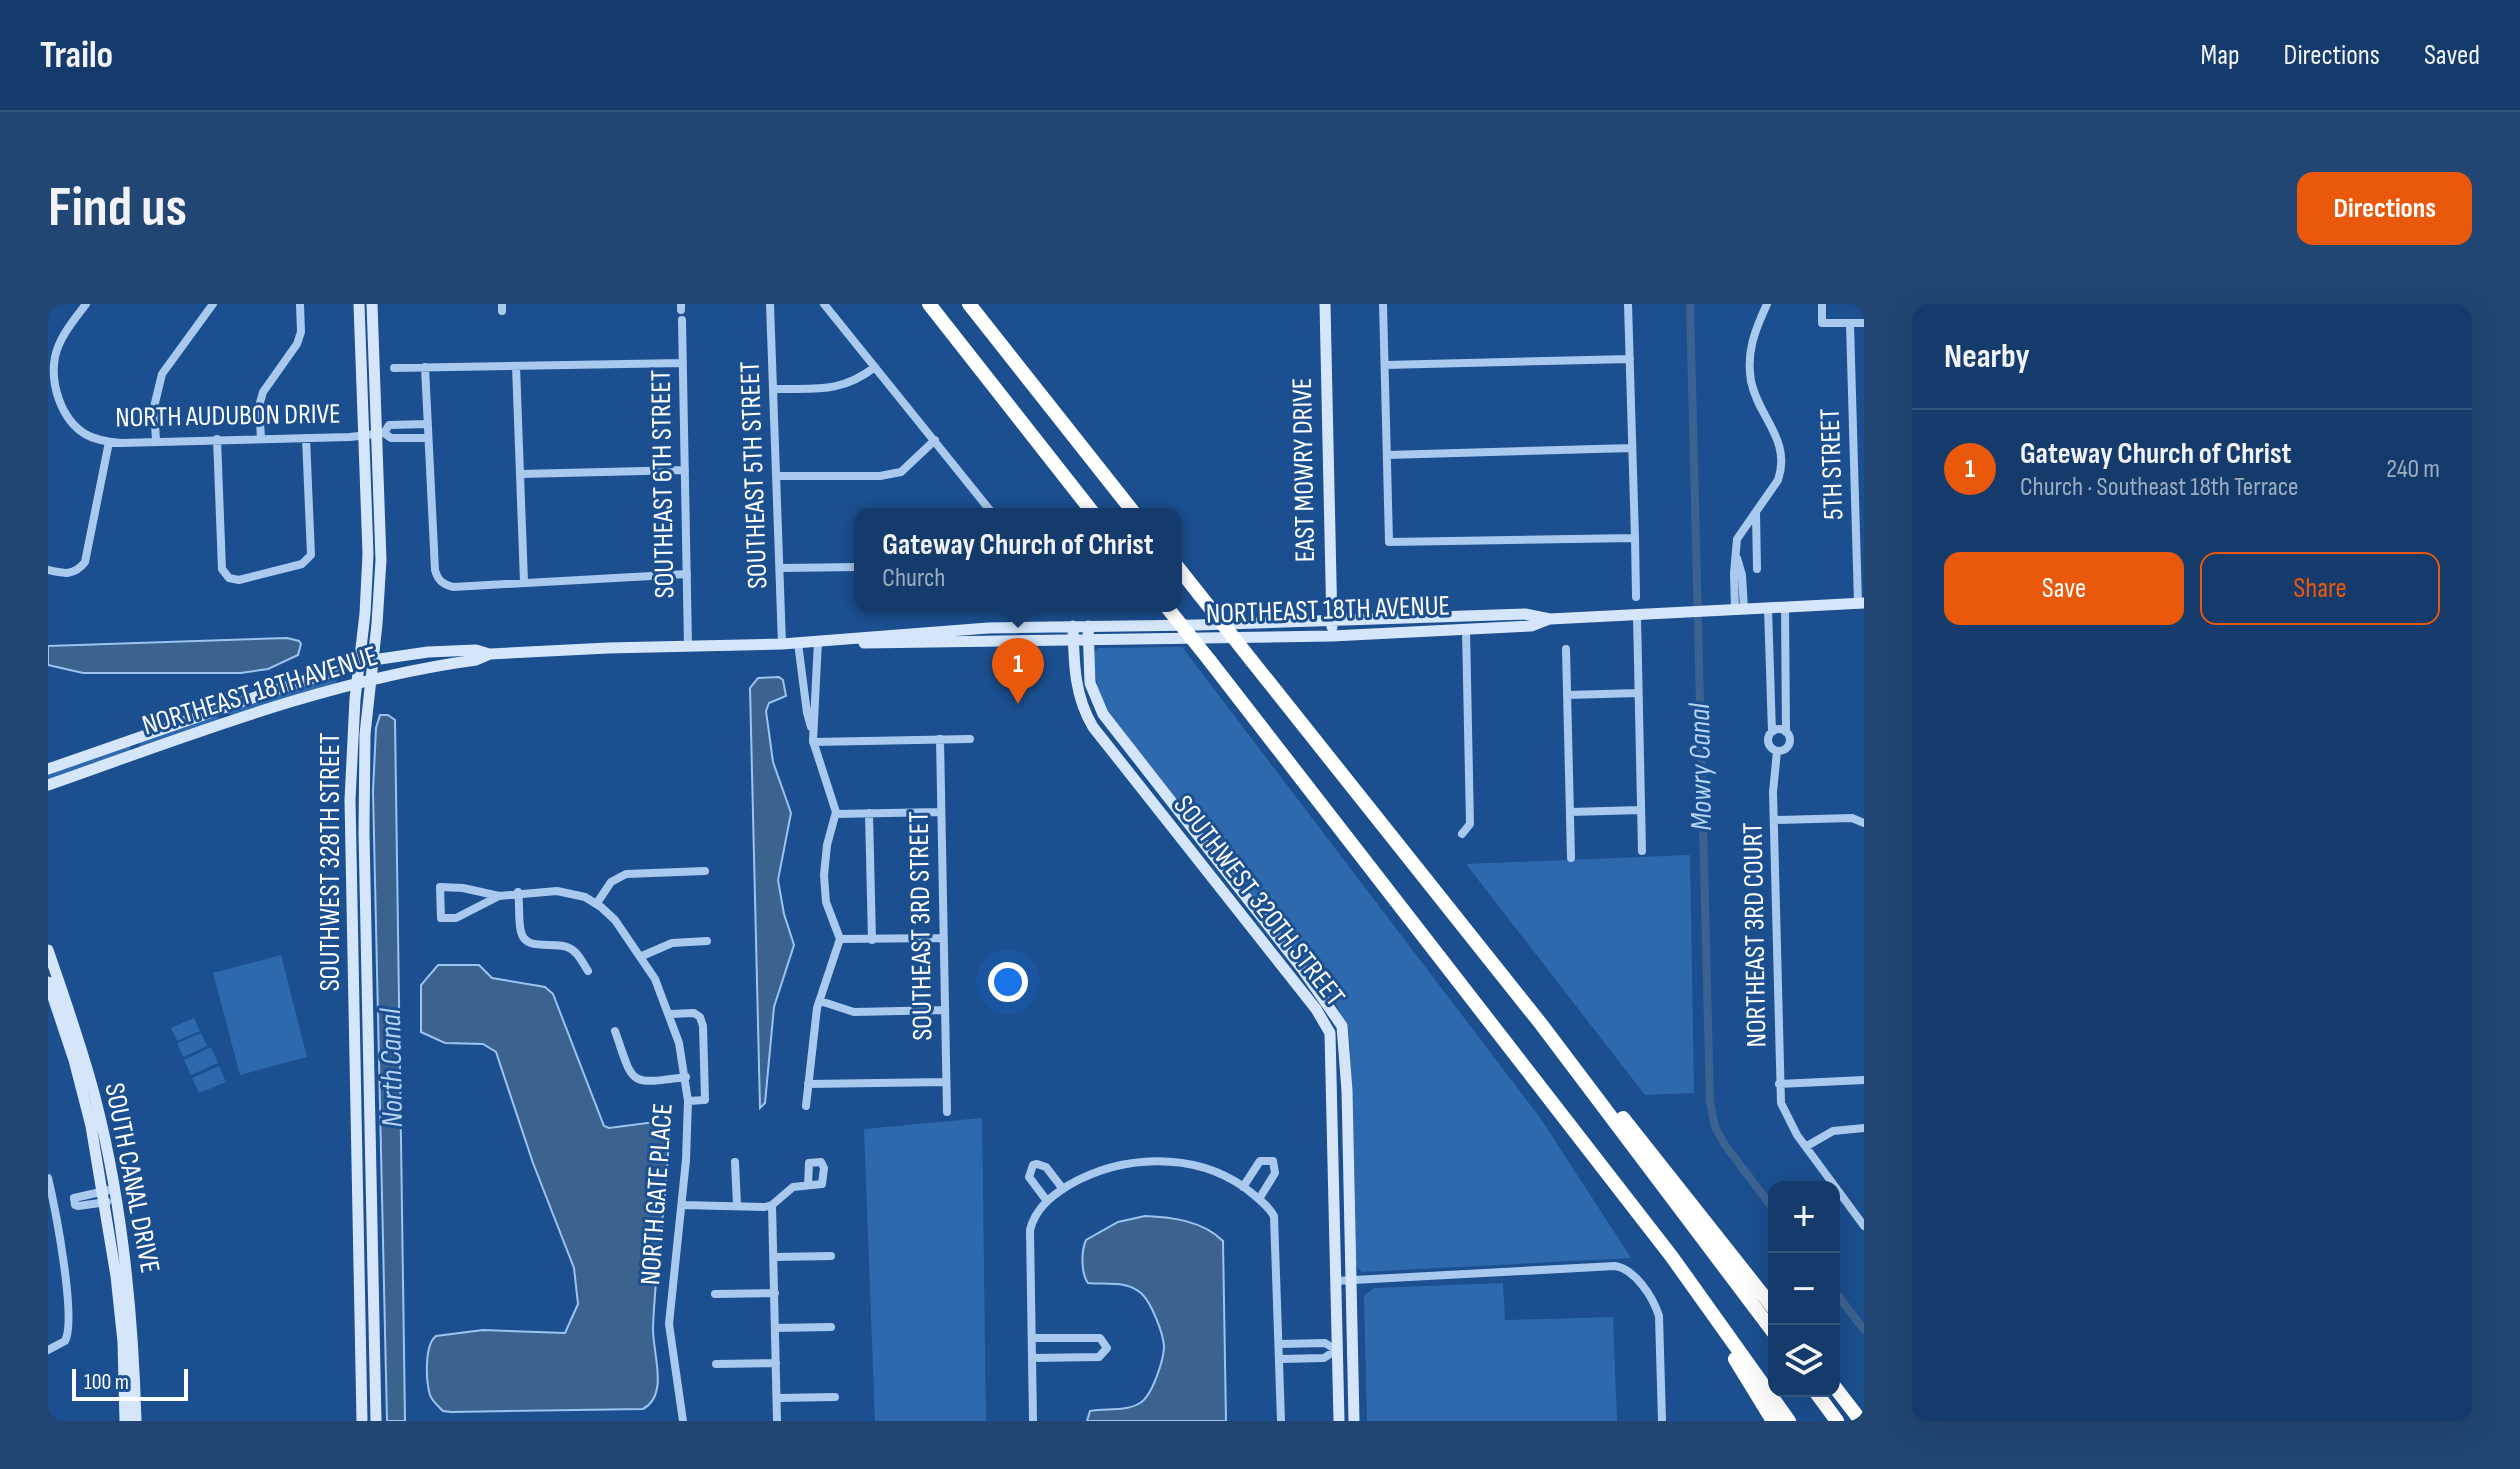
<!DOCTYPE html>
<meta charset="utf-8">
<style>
:root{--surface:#143b6b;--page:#214673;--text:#f1f3f6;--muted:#9dadc1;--line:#33557e;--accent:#ea580c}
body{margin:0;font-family:"Sofia Sans Condensed",sans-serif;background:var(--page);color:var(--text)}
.controls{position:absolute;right:24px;bottom:24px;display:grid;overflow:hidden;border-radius:16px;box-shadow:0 8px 32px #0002}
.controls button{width:72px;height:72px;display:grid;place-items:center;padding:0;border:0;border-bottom:2px solid var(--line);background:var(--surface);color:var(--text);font:40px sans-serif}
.scale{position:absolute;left:24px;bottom:20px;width:116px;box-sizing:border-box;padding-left:8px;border:4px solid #fff;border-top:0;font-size:22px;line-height:28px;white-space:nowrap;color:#fff;-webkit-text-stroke:6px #1b4f8f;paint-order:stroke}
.you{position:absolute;left:960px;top:678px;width:28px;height:28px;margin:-20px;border:6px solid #fff;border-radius:50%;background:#1a73e8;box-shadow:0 0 0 12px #1a73e833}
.badge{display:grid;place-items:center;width:52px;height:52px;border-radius:50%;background:var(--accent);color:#fff;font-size:26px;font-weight:700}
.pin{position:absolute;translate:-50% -66px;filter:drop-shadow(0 2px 4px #0008)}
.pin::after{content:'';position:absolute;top:42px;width:28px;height:24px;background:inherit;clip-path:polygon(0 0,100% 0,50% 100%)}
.popup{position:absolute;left:806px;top:204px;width:328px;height:104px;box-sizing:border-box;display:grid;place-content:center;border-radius:16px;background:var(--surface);filter:drop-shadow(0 2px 6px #0005);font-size:26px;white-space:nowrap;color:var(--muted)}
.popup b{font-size:30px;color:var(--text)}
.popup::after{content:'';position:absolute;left:50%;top:100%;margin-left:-16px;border:16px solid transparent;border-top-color:var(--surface)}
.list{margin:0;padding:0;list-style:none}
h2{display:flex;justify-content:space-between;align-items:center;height:104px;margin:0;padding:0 32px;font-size:34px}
h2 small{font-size:26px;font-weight:400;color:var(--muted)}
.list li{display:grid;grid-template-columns:52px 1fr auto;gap:24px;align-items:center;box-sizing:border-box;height:120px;padding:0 32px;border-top:2px solid var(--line)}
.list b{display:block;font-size:30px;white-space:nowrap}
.list p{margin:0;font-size:26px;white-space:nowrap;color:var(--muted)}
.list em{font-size:26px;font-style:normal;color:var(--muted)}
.actions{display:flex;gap:16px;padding:24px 32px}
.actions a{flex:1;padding:18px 0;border:2px solid var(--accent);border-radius:16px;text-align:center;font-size:28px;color:var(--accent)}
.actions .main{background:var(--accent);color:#fff}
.icon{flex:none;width:44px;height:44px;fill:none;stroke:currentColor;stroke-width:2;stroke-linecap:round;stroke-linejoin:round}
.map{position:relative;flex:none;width:1816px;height:1117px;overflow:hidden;border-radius:16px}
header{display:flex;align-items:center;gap:48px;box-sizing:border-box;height:112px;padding:0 40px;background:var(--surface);border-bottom:2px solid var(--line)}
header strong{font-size:38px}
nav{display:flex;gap:44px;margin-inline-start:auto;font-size:28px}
.intro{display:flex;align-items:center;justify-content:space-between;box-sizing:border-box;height:192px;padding:0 48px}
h1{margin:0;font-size:56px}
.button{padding:20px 36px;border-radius:16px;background:var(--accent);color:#fff;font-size:28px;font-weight:700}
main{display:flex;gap:48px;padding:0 48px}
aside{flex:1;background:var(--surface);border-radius:16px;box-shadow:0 8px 32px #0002}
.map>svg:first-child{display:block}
</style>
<header>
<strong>Trailo</strong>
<nav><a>Map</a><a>Directions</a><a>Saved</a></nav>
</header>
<div class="intro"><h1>Find us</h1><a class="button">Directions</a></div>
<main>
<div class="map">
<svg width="1816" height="1117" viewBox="0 0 1816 1117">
<rect width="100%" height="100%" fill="#1b4f8f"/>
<path fill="#2e69ad" d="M 1134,343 L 1493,815 L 1583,954 L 1314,968 L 1307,962 L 1302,742 L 1300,726 L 1288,700 L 1073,427 C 1052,399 1048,384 1045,349 L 1050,344 Z
M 286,373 L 289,376 L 287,380 L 185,413 L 179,408 Z
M 166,413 L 177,415 L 91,445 L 92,437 Z
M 84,440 L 82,446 L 74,450 L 0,476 L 0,469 Z
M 1642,551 L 1646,789 L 1597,791 L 1418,560 Z
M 233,651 L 259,753 L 192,771 L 165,669 Z
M 146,714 L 152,727 L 129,737 L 123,724 Z
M 153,729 L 159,742 L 135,753 L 129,739 Z
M 163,743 L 170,759 L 143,771 L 136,756 Z
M 171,762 L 178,778 L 151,789 L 144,774 Z
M 934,814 L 938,1117 L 827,1117 L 816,825 Z
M 1455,979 L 1457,1016 L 1565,1013 L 1569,1117 L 1319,1117 L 1316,992 L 1326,984 Z"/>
<path fill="#3c6290" stroke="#9cc4f0" stroke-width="2" d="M 239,334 L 251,337 L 253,340 L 250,351 L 220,365 L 193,369 L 35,369 L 0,361 L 0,342 Z
M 731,373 L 735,376 L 738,392 L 721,399 L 718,407 L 725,458 L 743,509 L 730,576 L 736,610 L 746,641 L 726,703 L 717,799 L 712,804 L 702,384 L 710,374 Z
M 332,411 L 340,411 L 347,416 L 357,1117 L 339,1117 L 325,487 L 328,424 Z
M 390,661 L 431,661 L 444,674 L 497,683 L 505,690 L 556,822 L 561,824 L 607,818 L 621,832 C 619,896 607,960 605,1025 C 605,1051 621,1091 595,1105 L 403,1108 L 395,1107 C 390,1102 384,1097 382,1091 C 378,1077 376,1041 388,1032 L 435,1026 L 517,1029 L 530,1000 L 526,964 L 485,859 L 448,748 L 435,740 L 397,739 L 373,728 L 373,681 Z
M 1097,912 C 1124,913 1155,917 1175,937 L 1178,1117 L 1039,1117 L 1042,1107 C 1058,1104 1078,1108 1092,1099 C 1104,1092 1116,1056 1116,1042 C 1115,1029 1104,1000 1094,990 C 1079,976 1059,981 1040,979 C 1033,970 1033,947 1038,936 L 1070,918 Z"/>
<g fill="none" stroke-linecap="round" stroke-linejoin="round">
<path stroke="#3c6290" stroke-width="8" d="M 1642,0 L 1662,798 L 1667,823 L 1677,841 L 1726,906
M 1786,986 L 1816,1026"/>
<path stroke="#a9c9ee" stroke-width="8" d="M 38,0 C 26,16 11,33 7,53 C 2,80 13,115 37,130 C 47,136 61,138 73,139 L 302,133 L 336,129 L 341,121 L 379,120
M 454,0 L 454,7
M 633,0 L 633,6
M 722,0 L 734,340
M 776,0 L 945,210
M 1335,0 L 1341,238 L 1587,234 L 1580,0
M 1774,0 L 1774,19 L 1816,19
M 634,16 L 640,342
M 1802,20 L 1810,299
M 1337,61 L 1582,55
M 468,62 L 476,278
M 377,63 L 387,266 C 390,277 395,280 405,283 L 639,270
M 346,64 L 635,59
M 725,85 C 766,84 792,90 827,63
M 336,129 L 343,134 L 380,134
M 213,134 L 211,102 L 215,88 L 249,40 L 253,28 L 252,0
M 169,135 L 174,265 L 181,274 L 191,276 L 254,260 L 263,251 L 258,134
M 108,137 L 106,103 L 114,70 L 165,0
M 1339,151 L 1584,144
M 473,170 L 637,166
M 728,172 L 832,172 L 853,168 L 887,136
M 1708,209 L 1709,265
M 1587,234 L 1588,293
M 1689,254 L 1694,271 L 1696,305
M 732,264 L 812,263
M 0,266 C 16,270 26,272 37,258 L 61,138
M 1737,303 L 1738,428
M 1720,304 L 1724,428
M 1687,306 L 1686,269 L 1689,235 L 1730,176 C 1744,136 1710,113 1703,77 C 1698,48 1707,26 1719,0
M 1589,312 L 1594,547
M 750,339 L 759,409 L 763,423
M 1518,345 L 1523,554
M 1519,391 L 1590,389
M1720 436a11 11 0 1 1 22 0a11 11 0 1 1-22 0Z
M 892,435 L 899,808
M 765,438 L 922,435
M 1729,447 L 1725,488 L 1733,799 L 1749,831 L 1816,922
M 1522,508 L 1593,506
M 821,509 L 824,636
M 788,510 L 893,508
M 1726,516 L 1804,514 L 1816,519
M 1414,530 L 1422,520 L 1418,326
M 470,588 C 472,601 470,616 473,628 C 478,648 504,637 519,643 C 530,647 534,658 540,667
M 451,592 L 408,614 L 393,614 L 392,583 L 415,584 L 451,592 L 509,587 L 537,593 L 553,603 L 567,616 L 607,675 L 631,739 L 640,797 L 638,856 L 621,1020 L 635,1117
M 549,599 L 563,578 L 578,570 L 657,567
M 792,635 L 895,634
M 594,652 L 624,639 L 659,637
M 772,697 L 806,708 L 897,706
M 622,710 L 646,709 L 652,713 L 655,722 L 657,796 L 640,797
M 567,727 C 586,781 579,781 638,773
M 760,780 L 898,778
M 1731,780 L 1816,776
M 758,802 L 769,704 L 792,635 L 778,598 L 776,571 L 779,541 L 788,508 L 765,437 L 770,337
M 1759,842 L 1785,827 L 1816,824
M 687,858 L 689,901
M 0,874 C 7,903 29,1015 17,1037 L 0,1046
M 1195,883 L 1212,857 L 1225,857 L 1227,869 L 1211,895
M 999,897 L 981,873 L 985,861 L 989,860 L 998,863 L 1015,885
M 59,898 L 30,902 L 27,901 L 26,894 L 66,885
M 634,901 L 717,903 L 724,901 L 745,883 L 774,880 L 776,864 L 773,858 L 761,859 L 760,881
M 724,901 L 729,1117
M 726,953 L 783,952
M 1287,977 L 1567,962 C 1587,965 1605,993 1611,1012 L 1614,1117
M 667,990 L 727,989
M 727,1024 L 783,1023
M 984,1034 L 1052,1034 L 1059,1044 L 1051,1053 L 984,1054
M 1232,1040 L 1277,1039 L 1288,1046 L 1276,1054 L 1232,1055
M 668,1060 L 728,1059
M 729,1094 L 787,1093
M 985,1117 L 982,926 C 987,905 1003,892 1021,881 C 1073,851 1144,847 1196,883 C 1207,892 1219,900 1226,912 L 1233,1117"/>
<path stroke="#d6e6fa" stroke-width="11" d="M 311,0 L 320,250 L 317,310 L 307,395 L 302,496 L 314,1117
M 324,0 L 333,256 L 329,320 L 317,430 L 316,528 L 328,1117
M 1277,0 L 1284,323
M 1025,322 C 1026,359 1026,391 1045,423 L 1268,705 L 1282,729 L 1291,1117
M 1040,322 L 1042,379 L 1055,410 L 1255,666 L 1294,722 L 1299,787 L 1306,1117
M 816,339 L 1284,332 L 1483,322 L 1501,315
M 0,465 L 236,383 L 325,356 L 380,348 L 428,346 L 441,350
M 0,481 C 140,432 280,376 428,356 L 442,350 L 560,344 L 734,340 L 940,324 L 1149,321 L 1477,310 L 1502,315 L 1816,299
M 0,646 C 17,696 35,746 48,797 C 75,902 85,1010 88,1117
M 0,678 L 26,756 L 43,822 L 68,972 L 75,1038 L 77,1117"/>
<path stroke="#fff" stroke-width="14" d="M 881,0 L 1046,210
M 921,0 L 1087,210
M 1128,261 L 1151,290
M 1162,357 L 1624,953 L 1741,1117
M 1204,357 L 1493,720 L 1726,1029
M 1575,814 L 1726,1005
M 1687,1055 L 1725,1117
M 1786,1082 L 1813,1117
M 1767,1087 L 1789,1117"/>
<path stroke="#fff" stroke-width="14" d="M 1151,290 L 1204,357
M 1118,302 L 1162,357"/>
</g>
<g text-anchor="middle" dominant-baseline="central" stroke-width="6" stroke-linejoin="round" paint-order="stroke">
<g font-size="28" fill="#fff" stroke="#1b4f8f">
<text transform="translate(180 112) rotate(-1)">NORTH AUDUBON DRIVE</text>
<text transform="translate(1784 160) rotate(-92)">5TH STREET</text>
<text transform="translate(1256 166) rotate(-91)">EAST MOWRY DRIVE</text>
<text transform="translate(706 171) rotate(-92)">SOUTHEAST 5TH STREET</text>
<text transform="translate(615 180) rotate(-91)">SOUTHEAST 6TH STREET</text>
<text transform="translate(1280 306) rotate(-2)">NORTHEAST 18TH AVENUE</text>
<text transform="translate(212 387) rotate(-17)">NORTHEAST 18TH AVENUE</text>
<text transform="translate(282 558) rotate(-90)">SOUTHWEST 328TH STREET</text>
<text transform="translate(1211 597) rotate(52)">SOUTHWEST 320TH STREET</text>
<text transform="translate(873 622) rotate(-91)">SOUTHEAST 3RD STREET</text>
<text transform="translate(1707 631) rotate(-91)">NORTHEAST 3RD COURT</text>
<text transform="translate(84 874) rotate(79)">SOUTH CANAL DRIVE</text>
<text transform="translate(609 890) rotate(-86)">NORTH GATE PLACE</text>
</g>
<g font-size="30" font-style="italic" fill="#b5d3f5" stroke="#1b4f8f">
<text transform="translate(1653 463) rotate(-91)">Mowry Canal</text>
<text transform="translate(344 764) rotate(-91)">North Canal</text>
</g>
</g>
</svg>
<div class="controls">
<button>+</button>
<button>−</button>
<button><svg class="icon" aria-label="layers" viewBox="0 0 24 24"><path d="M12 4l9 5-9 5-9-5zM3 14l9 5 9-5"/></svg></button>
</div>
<div class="scale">100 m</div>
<div class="you"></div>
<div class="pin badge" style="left:970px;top:400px">1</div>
<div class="popup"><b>Gateway Church of Christ</b>Church</div>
</div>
<aside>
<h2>Nearby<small></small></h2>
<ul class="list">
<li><span class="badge">1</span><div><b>Gateway Church of Christ</b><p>Church · Southeast 18th Terrace</p></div><em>240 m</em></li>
</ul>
<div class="actions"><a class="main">Save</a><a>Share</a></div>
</aside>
</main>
